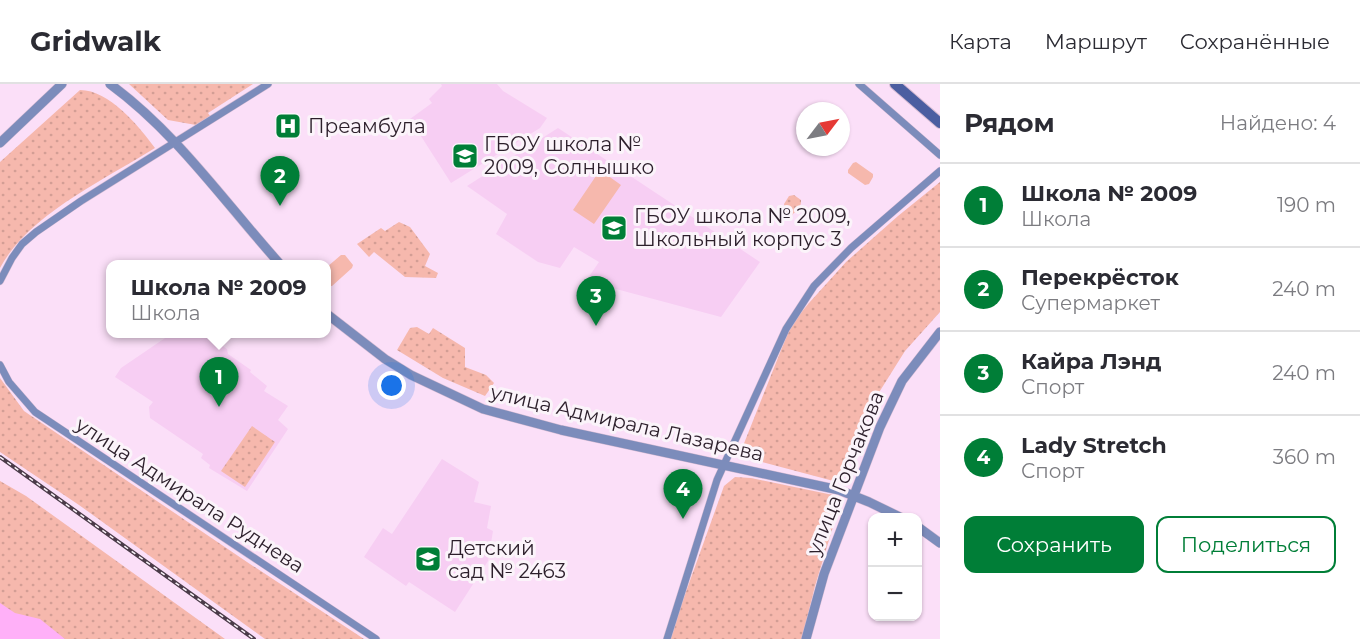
<!DOCTYPE html>
<html lang="ru">
<meta charset="utf-8">
<style>
:root{--surface:#fff;--page:#f7f7f7;--text:#2b2b33;--muted:#7c7c81;--line:#e1e1e2;--accent:#007e37}
body{margin:0;font-family:Montserrat,sans-serif;background:var(--page);color:var(--text)}
.controls{position:absolute;right:18px;bottom:18px;display:grid;overflow:hidden;border-radius:12px;box-shadow:0 2px 4px #0004}
.controls button{width:54px;height:54px;display:grid;place-items:center;padding:0;border:0;border-bottom:2px solid var(--line);background:var(--surface);color:var(--text);font:30px sans-serif}
.compass{position:absolute;left:796px;top:18px;width:54px;height:54px;border-radius:50%;background:var(--surface);box-shadow:0 2px 4px #0004;rotate:58deg}
.you{position:absolute;left:392px;top:302px;width:21px;height:21px;margin:-15px;border:4px solid #fff;border-radius:50%;background:#1a73e8;box-shadow:0 0 0 9px #1a73e833}
.badge{display:grid;place-items:center;width:39px;height:39px;border-radius:50%;background:var(--accent);color:#fff;font-size:20px;font-weight:700}
.pin{position:absolute;translate:-50% -50px;filter:drop-shadow(0 2px 3px #0008)}
.pin::after{content:'';position:absolute;top:32px;width:21px;height:18px;background:inherit;clip-path:polygon(0 0,100% 0,50% 100%)}
.popup{position:absolute;left:106px;top:176px;width:225px;height:78px;box-sizing:border-box;display:grid;place-content:center;border-radius:12px;background:var(--surface);filter:drop-shadow(0 2px 4px #0005);font-size:20px;white-space:nowrap;color:var(--muted)}
.popup b{font-size:22px;color:var(--text)}
.popup::after{content:'';position:absolute;left:50%;top:100%;margin-left:-12px;border:12px solid transparent;border-top-color:var(--surface)}
.list{margin:0;padding:0;list-style:none}
h2{display:flex;justify-content:space-between;align-items:center;height:78px;margin:0;padding:0 24px;font-size:26px}
h2 small{font-size:20px;font-weight:400;color:var(--muted)}
.list li{display:grid;grid-template-columns:39px 1fr auto;gap:18px;align-items:center;box-sizing:border-box;height:84px;padding:0 24px;border-top:2px solid var(--line)}
.list b{display:block;font-size:22px;white-space:nowrap}
.list p{margin:0;font-size:20px;white-space:nowrap;color:var(--muted)}
.list em{font-size:20px;font-style:normal;color:var(--muted)}
.actions{display:flex;gap:12px;padding:18px 24px}
.actions a{flex:1;padding:14px 0;border:2px solid var(--accent);border-radius:12px;text-align:center;font-size:21px;color:var(--accent)}
.actions .main{background:var(--accent);color:#fff}
.map{position:relative;flex:none;width:940px;height:555px;overflow:hidden}
header{display:flex;align-items:center;gap:36px;box-sizing:border-box;height:84px;padding:0 30px;background:var(--surface);border-bottom:2px solid var(--line)}
header strong{font-size:28px}
nav{display:flex;gap:33px;margin-inline-start:auto;font-size:21px}
main{display:flex}
aside{flex:1;background:var(--surface)}
.map>svg:first-child{display:block}
</style>
<header>
<strong>Gridwalk</strong>
<nav><a>Карта</a><a>Маршрут</a><a>Сохранённые</a></nav>
</header>
<main>
<div class="map">
<svg width="940" height="555" viewBox="0 0 940 555">
<defs>
<pattern id="green-dots" width="8" height="8" patternUnits="userSpaceOnUse" patternTransform="scale(1.5)"><rect width="8" height="8" fill="#f6b8ad"/><path d="M2 2h.1M6 6h.1" fill="none" stroke="#d39e95" stroke-width="1.8" stroke-linecap="round"/></pattern>
</defs>
<rect width="100%" height="100%" fill="#fbdff8"/>
<path fill="#f7cef3" d="M 441,0 L 497,0 L 503,7 L 547,34 L 540,44 L 451,99 L 410,35 L 432,19 L 429,15 L 442,2 Z
M 558,44 L 760,178 L 721,233 L 586,197 L 599,178 L 574,163 L 560,184 L 538,178 L 496,150 L 507,130 L 467,102 Z
M 171,250 L 205,250 L 227,265 L 228,270 L 251,286 L 250,288 L 267,302 L 264,307 L 288,322 L 278,336 L 288,345 L 247,407 L 209,384 L 210,381 L 201,374 L 203,370 L 150,334 L 149,323 L 153,318 L 115,293 L 121,284 Z
M 442,375 L 479,398 L 474,418 L 491,422 L 487,444 L 493,447 L 488,477 L 455,528 L 409,498 L 406,502 L 364,473 L 383,444 L 392,450 Z"/>
<path fill="url(#green-dots)" d="M 129,0 L 253,0 L 208,29 L 210,32 L 196,41 L 168,36 Z
M 80,6 C 109,6 139,42 155,64 C 104,96 28,131 0,184 L 0,78 Z
M 940,98 L 940,228 L 905,267 L 878,310 L 841,399 L 739,372 L 791,241 L 809,219 L 846,178 L 898,132 Z
M 794,111 L 801,116 C 802,126 792,129 787,136 L 780,132 L 785,126 L 784,120 L 789,112 Z
M 399,138 L 410,143 L 430,170 L 425,182 L 438,189 L 436,194 L 405,193 L 374,168 L 369,173 L 357,160 L 381,144 L 385,147 Z
M 417,243 L 429,250 L 433,244 L 465,264 L 465,283 L 486,291 L 494,299 L 485,312 L 443,294 L 397,266 L 410,244 Z
M 0,294 L 24,327 L 247,478 L 364,555 L 265,555 L 79,421 L 0,368 Z
M 252,342 L 275,358 L 245,403 L 221,387 Z
M 735,393 L 751,394 L 833,411 L 840,420 L 815,502 L 802,555 L 669,555 L 724,402 Z
M 0,397 L 26,412 L 225,555 L 0,555 Z"/>
<path fill="#f6b8ad" d="M 856,78 L 873,90 L 873,93 L 869,100 L 865,101 L 848,89 L 848,86 L 853,79 Z
M 600,86 L 621,101 L 594,140 L 573,126 Z
M 341,171 L 345,171 L 353,181 L 352,184 L 332,202 L 328,202 L 327,183 Z"/>
<path fill="#ffb0f8" d="M 0,519 L 15,529 L 40,535 L 65,555 L 0,555 Z"/>
<g fill="none" stroke-linecap="round" stroke-linejoin="round">
<defs>
<path id="minor" d="M 859,0 L 940,71
M 0,197 L 12,174 L 22,160 L 36,148 L 81,117 L 268,0
M 0,281 L 9,298 L 35,328 L 376,555
M 667,555 L 717,396 L 786,245 L 814,202 L 851,164 L 940,87"/>
<path id="tertiary" d="M 110,0 C 177,49 225,119 280,180
M 0,59 L 62,0
M 327,230 L 385,275 L 411,291 L 483,325 L 561,346 L 839,406 L 869,418 L 902,434
M 918,443 L 940,459
M 806,555 L 824,490 L 880,343 L 902,297 L 940,248"/>
<path id="secondary" d="M 895,0 L 940,39"/>
</defs>
<use href="#minor" stroke="#d6bcd3" stroke-width="8"/>
<use href="#tertiary" stroke="#d6bcd3" stroke-width="10"/>
<use href="#secondary" stroke="#d6bcd3" stroke-width="12"/>
<use href="#minor" stroke="#7c8cbb" stroke-width="7"/>
<use href="#tertiary" stroke="#7c8cbb" stroke-width="9"/>
<use href="#secondary" stroke="#4b5ea1" stroke-width="10"/>
<defs>
<path id="rail" d="M 0,373 L 254,555"/>
</defs>
<use href="#rail" stroke="#4b3b49" stroke-width="4"/>
<use href="#rail" stroke="#fbf4fa" stroke-width="1.5" stroke-dasharray="4.5" stroke-linecap="butt"/>
</g>
<defs>
<symbol id="hospital-square" viewBox="-11 -11 22 22"><rect x="-9" y="-9" width="18" height="18" rx="4" fill="#007e37" stroke="#fbf4fa"/><path d="M-5-5h3v3.5h4V-5h3V5h-3V1.5h-4V5h-3Z" fill="#fff"/></symbol>
<symbol id="school-square" viewBox="-11 -11 22 22"><rect x="-9" y="-9" width="18" height="18" rx="4" fill="#007e37" stroke="#fbf4fa"/><path d="M0-5L7-2L0 1L-7-2ZM-4 1L0 2.5L4 1V4Q0 6-4 4Z" fill="#fff"/></symbol>
</defs>
<g fill-rule="evenodd">
<use href="#hospital-square" x="273" y="27" width="30" height="30"/>
<use href="#school-square" x="450" y="57" width="30" height="30"/>
<use href="#school-square" x="599" y="129" width="30" height="30"/>
<use href="#school-square" x="413" y="460" width="30" height="30"/>
</g>
<g text-anchor="middle" dominant-baseline="central" stroke-width="6" stroke-linejoin="round" paint-order="stroke">
<g font-size="20" fill="#2c1f2b" stroke="#fbf4fa" text-anchor="start">
<text x="308" y="42">Преамбула</text>
<text x="484" y="60">ГБОУ школа №<tspan x="484" dy="23">2009, Солнышко</tspan></text>
<text x="634" y="132">ГБОУ школа № 2009,<tspan x="634" dy="23">Школьный корпус 3</tspan></text>
<text x="448" y="464">Детский<tspan x="448" dy="23">сад № 2463</tspan></text>
</g>
<g font-size="20" fill="#2c1f2b" stroke="#fbf4fa">
<text transform="translate(627 339) rotate(13)">улица Адмирала Лазарева</text>
<text transform="translate(845 389) rotate(-68)">улица Горчакова</text>
<text transform="translate(190 411) rotate(33)">улица Адмирала Руднева</text>
</g>
</g>
</svg>
<div class="controls">
<button>+</button>
<button>−</button>
</div>
<svg class="compass" viewBox="-18 -18 36 36"><path d="M0-13l5 13h-10z" fill="#e53935"/><path d="M0 13l5-13h-10z" fill="#7c7c81"/></svg>
<div class="you"></div>
<div class="pin badge" style="left:219px;top:323px">1</div>
<div class="popup"><b>Школа № 2009</b>Школа</div>
<div class="pin badge" style="left:280px;top:122px">2</div>
<div class="pin badge" style="left:596px;top:242px">3</div>
<div class="pin badge" style="left:683px;top:435px">4</div>
</div>
<aside>
<h2>Рядом<small>Найдено: 4</small></h2>
<ul class="list">
<li><span class="badge">1</span><div><b>Школа № 2009</b><p>Школа</p></div><em>190 m</em></li>
<li><span class="badge">2</span><div><b>Перекрёсток</b><p>Супермаркет</p></div><em>240 m</em></li>
<li><span class="badge">3</span><div><b>Кайра Лэнд</b><p>Спорт</p></div><em>240 m</em></li>
<li><span class="badge">4</span><div><b>Lady Stretch</b><p>Спорт</p></div><em>360 m</em></li>
</ul>
<div class="actions"><a class="main">Сохранить</a><a>Поделиться</a></div>
</aside>
</main>
